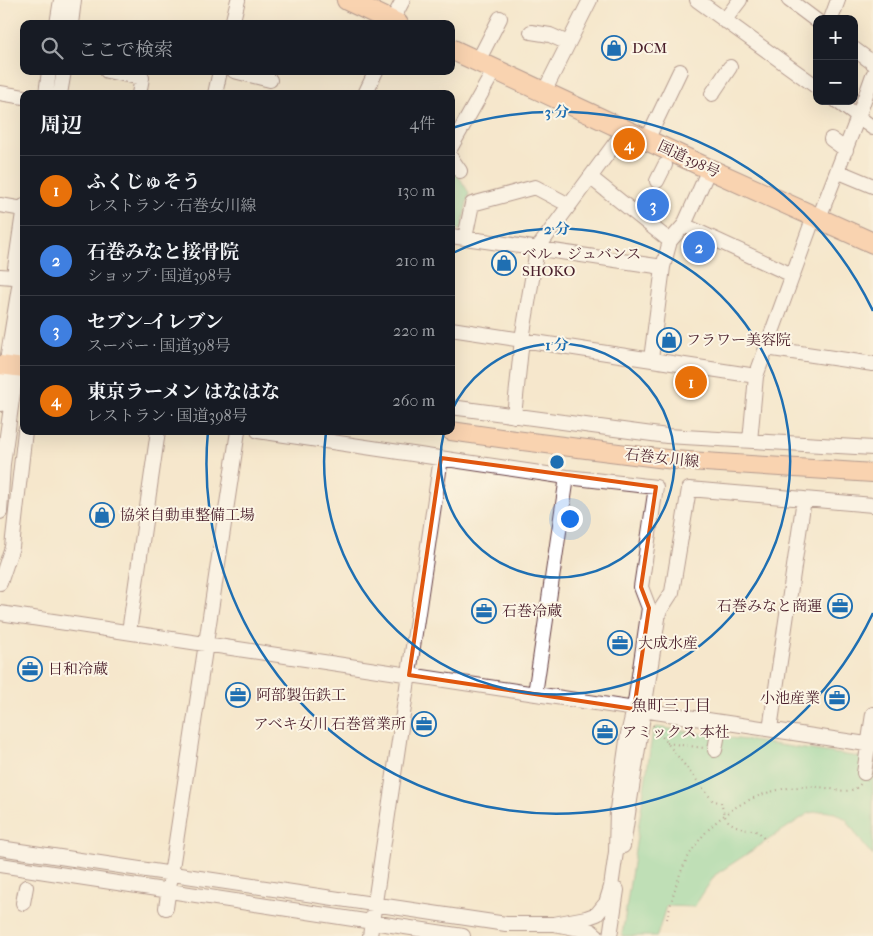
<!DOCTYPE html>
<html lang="ja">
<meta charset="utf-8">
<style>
:root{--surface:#171b24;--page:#20242c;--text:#f1f3f6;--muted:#9ea1a6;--line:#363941;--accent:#1f6fb2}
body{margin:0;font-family:"IM FELL French Canon","Noto Serif JP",serif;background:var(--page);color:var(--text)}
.controls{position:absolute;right:15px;top:15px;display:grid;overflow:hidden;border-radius:10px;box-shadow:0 5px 20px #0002}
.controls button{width:45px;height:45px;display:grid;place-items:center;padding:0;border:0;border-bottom:1px solid var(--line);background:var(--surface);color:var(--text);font:25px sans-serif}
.you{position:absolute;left:569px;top:518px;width:18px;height:18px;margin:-12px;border:4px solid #fff;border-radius:50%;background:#1a73e8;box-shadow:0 0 0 8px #1a73e833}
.badge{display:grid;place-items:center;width:32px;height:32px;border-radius:50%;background:var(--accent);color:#fff;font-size:16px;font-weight:700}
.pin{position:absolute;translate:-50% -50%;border:2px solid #fff;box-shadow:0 1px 5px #0006}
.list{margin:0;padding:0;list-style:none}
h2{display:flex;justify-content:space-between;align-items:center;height:65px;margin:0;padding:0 20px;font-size:21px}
h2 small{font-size:16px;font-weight:400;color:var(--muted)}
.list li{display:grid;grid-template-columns:32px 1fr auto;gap:15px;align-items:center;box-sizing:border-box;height:70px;padding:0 20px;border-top:1px solid var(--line)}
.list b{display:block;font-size:19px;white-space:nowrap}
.list p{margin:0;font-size:16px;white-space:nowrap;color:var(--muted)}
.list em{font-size:16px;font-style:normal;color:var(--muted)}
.icon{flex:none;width:28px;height:28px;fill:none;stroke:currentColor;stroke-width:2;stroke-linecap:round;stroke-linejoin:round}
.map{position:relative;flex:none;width:873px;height:936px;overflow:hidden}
.search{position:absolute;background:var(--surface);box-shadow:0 5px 20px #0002;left:20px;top:20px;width:435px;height:55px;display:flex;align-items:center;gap:12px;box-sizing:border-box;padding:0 18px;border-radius:10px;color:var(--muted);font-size:19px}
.panel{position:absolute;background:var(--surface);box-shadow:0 5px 20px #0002;left:20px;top:90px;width:435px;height:345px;border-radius:10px}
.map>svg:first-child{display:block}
</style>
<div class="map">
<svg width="873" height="936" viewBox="0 0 873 936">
<rect width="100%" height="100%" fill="#fcf5e5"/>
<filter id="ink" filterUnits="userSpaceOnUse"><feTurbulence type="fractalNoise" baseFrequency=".02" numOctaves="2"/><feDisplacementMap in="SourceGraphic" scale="10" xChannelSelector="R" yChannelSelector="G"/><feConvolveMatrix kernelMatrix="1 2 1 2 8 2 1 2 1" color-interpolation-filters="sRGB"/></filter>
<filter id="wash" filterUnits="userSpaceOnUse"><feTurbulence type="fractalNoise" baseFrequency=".0096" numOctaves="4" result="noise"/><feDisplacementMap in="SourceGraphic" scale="20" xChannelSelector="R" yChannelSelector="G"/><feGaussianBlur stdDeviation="1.12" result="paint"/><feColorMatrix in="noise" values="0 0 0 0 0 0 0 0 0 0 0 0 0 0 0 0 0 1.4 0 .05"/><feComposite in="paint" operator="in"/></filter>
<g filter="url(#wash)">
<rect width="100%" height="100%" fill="#f5e7cc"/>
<path fill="#7dd69c" stroke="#647a64" d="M 451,164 L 469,193 L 461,230 L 451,229 Z
M 657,727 L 873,759 L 873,856 L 863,844 L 846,819 L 835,813 L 823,811 L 809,813 L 715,875 L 694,907 L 666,906 L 657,936 L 622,936 L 653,730 Z"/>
</g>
<g filter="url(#ink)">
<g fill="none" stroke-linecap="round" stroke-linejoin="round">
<defs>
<path id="minor" d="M 697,0 L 817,87
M 789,0 L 817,21
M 831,19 L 838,0
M 392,21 L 403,0
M 724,21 L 740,0
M 57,24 L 61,0
M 71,24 L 74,0
M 232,24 L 238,0
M 531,32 L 550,35 L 568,43
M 854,49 L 873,63
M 478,61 L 500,18
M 107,71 L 142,78 L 139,94
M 234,71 L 270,80
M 544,92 L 590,0
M 0,93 L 24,97
M 46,94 L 49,71
M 60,94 L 64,71
M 215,94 L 220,71
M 365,94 L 376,71
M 712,94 L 730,67
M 837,101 L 873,128
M 831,139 L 846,150
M 647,140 L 680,71
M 451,147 L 495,69
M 451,158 L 460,171
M 837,171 L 873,186
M 590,177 L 670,241
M 657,181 L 665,165
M 0,205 L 23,209
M 684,225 L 792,275
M 451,236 L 663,267
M 465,238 L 472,204 L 535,187 L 569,205
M 15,268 L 24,206
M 0,276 L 13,277
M 451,329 L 756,376
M 766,348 L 873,364
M 651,359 L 663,267 L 670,241 L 684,225 L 709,169
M 0,404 L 24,256
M 451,407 L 667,436 L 873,448
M 514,416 L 522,339 L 537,249 L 625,130
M 258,431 L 567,477 L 656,487 L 641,587 L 649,608 L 634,709 L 628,734 L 617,809 L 616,852 L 611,887 L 606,903 L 597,914 L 586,918 L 554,924
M 750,441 L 756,376 L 812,222 L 822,210 L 858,117 L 873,75
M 0,512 L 3,464 L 24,314
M 0,583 L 12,547 L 25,431
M 0,613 L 873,745
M 129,632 L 158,431
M 535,694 L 567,477
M 770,729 L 804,499
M 715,750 L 720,722
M 864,773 L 873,714
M 623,846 L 659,612 L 672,592 L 689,489 L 873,505
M 0,848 L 506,924 L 554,924 L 591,931 L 597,936
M 0,865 L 463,936
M 23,903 L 26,887
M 166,908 L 238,431
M 370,936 L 441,458
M 610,936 L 617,890"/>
<path id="major" d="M 0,365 L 24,368
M 451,431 L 507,439 L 674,460 L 873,473"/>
<path id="highway" d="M 347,0 L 398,24
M 451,49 L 709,169 L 873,243"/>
</defs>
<use href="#minor" stroke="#643d43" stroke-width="16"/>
<use href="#major" stroke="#643d43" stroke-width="20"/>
<use href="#highway" stroke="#643d43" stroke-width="22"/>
<path stroke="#643d43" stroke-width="2" stroke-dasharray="1 4" stroke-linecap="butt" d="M 653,725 L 713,801 L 721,802 L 724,815 L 729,822 L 736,826 L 759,832 L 766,841
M 667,743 L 704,748
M 667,919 C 672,899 677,878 686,861 C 707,821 744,795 788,788 C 798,787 809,786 819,787 C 832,788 852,797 861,783"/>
<use href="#minor" stroke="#fff" stroke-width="14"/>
<use href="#major" stroke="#fcba8e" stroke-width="18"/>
<use href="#highway" stroke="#fcba8e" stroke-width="20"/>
</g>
</g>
<path d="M0 0H873V936H0ZM 441,458 L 656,487 L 641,587 L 649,608 L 634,709 L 409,675 Z" fill="#f5e7cc" fill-opacity=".55" fill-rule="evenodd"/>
<path fill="none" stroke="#e0560e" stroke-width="4" stroke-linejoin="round" d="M 441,458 L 656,487 L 641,587 L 649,608 L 634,709 L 409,675 Z"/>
<g fill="none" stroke="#1f6fb2" stroke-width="2.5">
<path d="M451 412A117 117 0 1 1 444 432"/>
<path d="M453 253A233 233 0 1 1 326 432"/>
<path d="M873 613A350 350 0 0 1 208 431M452 128A350 350 0 0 1 873 311"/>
</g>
<defs>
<symbol id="shop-ring" viewBox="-11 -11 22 22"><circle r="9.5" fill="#fcf5e5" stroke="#1f6fb2" stroke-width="1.5"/><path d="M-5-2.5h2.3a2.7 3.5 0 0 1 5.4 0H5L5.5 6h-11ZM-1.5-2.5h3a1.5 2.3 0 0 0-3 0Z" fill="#1f6fb2"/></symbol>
<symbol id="office-ring" viewBox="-11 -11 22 22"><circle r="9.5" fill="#fcf5e5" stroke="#1f6fb2" stroke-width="1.5"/><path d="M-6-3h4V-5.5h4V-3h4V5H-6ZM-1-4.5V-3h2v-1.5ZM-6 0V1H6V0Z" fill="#1f6fb2"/></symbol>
</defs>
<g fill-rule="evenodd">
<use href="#shop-ring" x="600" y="34" width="28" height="28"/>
<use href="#shop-ring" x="490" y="249" width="28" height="28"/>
<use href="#shop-ring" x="655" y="326" width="28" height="28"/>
<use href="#shop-ring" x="88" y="501" width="28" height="28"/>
<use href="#office-ring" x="826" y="592" width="28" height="28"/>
<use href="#office-ring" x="470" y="597" width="28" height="28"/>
<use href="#office-ring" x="606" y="629" width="28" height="28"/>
<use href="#office-ring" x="16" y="655" width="28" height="28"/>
<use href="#office-ring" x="224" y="681" width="28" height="28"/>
<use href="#office-ring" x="823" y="684" width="28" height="28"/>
<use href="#office-ring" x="410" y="710" width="28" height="28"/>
<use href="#office-ring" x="591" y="718" width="28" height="28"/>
</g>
<g text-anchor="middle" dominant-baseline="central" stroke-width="4" stroke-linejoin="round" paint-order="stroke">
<g font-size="15" fill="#4a1f2b" stroke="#fcf5e5" text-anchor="start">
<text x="632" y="48">DCM</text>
<text x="522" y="254">ベル・ジュバンス<tspan x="522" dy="17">SHOKO</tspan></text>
<text x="686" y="340">フラワー美容院</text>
<text x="120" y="515">協栄自動車整備工場</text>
<text x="822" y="606" text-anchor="end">石巻みなと商運</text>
<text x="502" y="611">石巻冷蔵</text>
<text x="638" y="643">大成水産</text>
<text x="48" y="669">日和冷蔵</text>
<text x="256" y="695">阿部製缶鉄工</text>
<text x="820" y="698" text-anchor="end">小池産業</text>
<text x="406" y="724" text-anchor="end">アベキ女川 石巻営業所</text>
<text x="622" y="732">アミックス 本社</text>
</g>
<g font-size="15" fill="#4a1f2b" stroke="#fcf5e5">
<text transform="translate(689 159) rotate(25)">国道398号</text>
<text transform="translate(662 458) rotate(6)">石巻女川線</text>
</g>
<g font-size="16" fill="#4a1f2b" stroke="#fcf5e5">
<text x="671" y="705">魚町三丁目</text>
</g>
</g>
<circle cx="557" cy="462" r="8" fill="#1f6fb2" stroke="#fcf5e5" stroke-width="2.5"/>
<g font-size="15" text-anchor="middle" font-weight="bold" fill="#1f6fb2" stroke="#fcf5e5" stroke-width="4" stroke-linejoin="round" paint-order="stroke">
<text x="557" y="117">3 分</text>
<text x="557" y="234">2 分</text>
<text x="557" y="350">1 分</text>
</g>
</svg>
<div class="controls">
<button>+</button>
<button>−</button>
</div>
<div class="you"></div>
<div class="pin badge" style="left:691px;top:382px;background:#e8710a">1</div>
<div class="pin badge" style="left:699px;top:247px;background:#3f7fe0">2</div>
<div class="pin badge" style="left:653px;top:205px;background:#3f7fe0">3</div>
<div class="pin badge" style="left:629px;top:144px;background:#e8710a">4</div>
<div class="search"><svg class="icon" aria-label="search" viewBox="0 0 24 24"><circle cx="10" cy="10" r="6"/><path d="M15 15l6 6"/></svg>ここで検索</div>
<section class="panel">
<h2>周辺<small>4件</small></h2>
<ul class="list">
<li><span class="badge" style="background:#e8710a">1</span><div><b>ふくじゅそう</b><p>レストラン · 石巻女川線</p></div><em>130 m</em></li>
<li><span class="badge" style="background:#3f7fe0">2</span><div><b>石巻みなと接骨院</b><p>ショップ · 国道398号</p></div><em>210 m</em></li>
<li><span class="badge" style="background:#3f7fe0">3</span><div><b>セブン-イレブン</b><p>スーパー · 国道398号</p></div><em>220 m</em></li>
<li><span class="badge" style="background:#e8710a">4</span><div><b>東京ラーメン はなはな</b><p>レストラン · 国道398号</p></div><em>260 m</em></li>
</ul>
</section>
</div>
